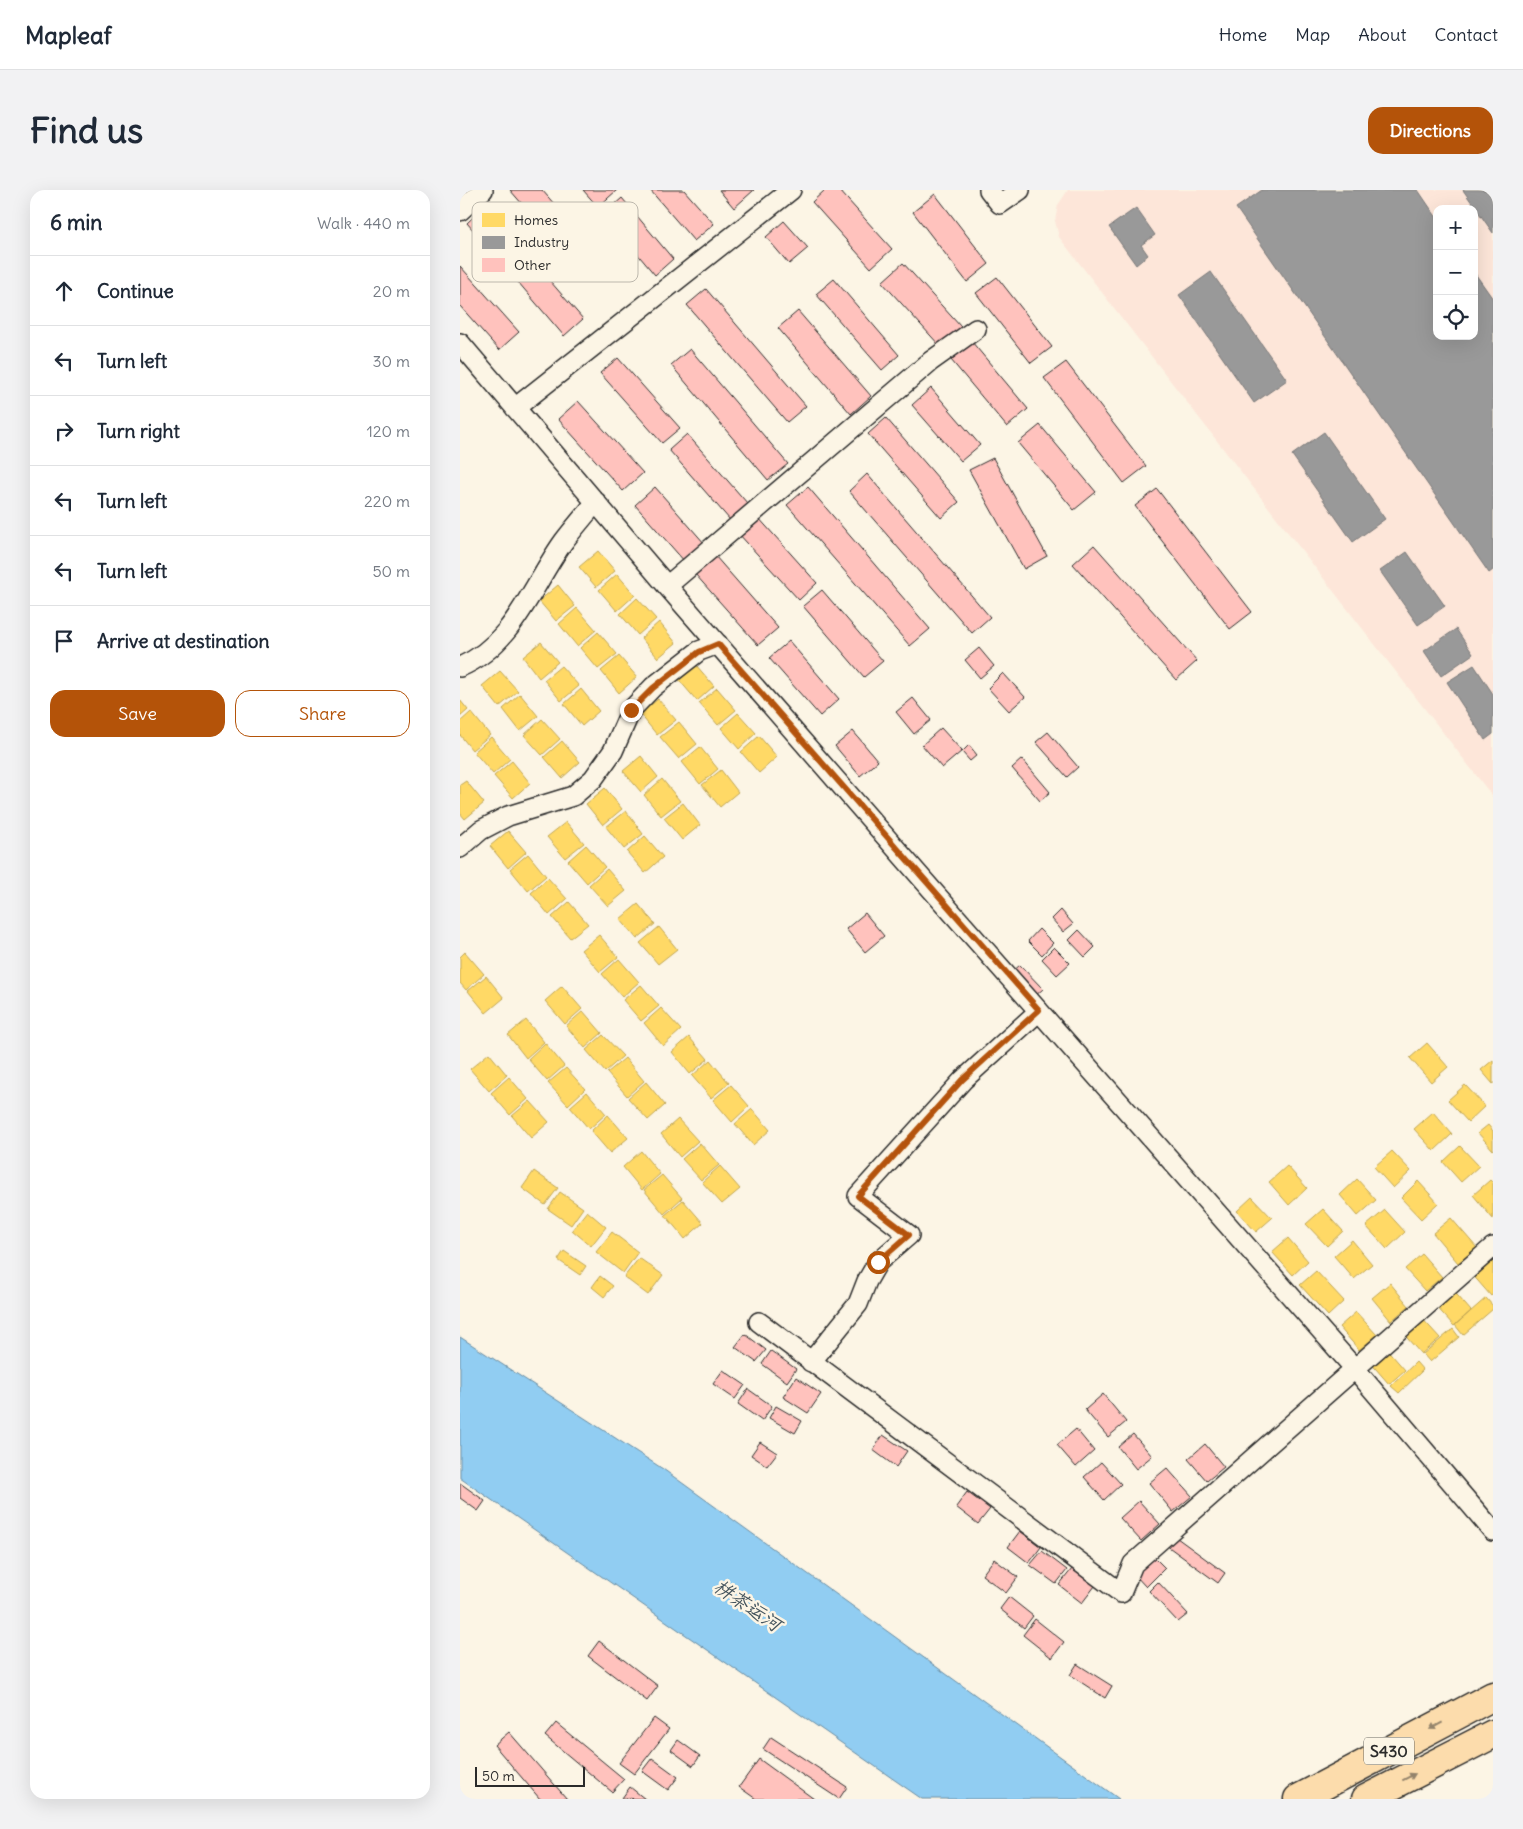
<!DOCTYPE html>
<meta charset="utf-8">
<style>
:root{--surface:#fff;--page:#f2f2f3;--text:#1f2937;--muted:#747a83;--line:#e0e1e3;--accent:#b45309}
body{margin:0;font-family:Delius,"LXGW WenKai TC",sans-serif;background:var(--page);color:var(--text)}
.controls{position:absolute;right:15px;top:15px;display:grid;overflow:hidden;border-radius:10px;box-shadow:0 5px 20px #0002}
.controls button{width:45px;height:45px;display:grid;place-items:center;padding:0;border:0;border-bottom:1px solid var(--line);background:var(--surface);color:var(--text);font:25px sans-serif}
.scale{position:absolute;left:15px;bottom:12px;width:110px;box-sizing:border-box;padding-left:5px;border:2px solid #2b2b2b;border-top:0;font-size:14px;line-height:18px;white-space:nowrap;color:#2b2b2b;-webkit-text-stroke:4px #fcf5e5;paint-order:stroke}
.stop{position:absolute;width:15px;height:15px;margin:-11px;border:4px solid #b45309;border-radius:50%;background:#fff}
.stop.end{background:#b45309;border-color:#fff;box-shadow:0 1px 5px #0008}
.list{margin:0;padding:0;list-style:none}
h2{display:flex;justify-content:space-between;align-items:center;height:65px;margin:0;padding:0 20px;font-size:21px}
h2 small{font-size:16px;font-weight:400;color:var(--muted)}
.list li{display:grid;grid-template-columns:32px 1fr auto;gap:15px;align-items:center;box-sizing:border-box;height:70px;padding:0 20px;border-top:1px solid var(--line)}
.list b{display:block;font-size:19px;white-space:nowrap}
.list em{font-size:16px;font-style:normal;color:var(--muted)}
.actions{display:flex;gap:10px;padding:15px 20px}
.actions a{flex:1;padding:11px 0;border:1px solid var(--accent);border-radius:15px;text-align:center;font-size:18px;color:var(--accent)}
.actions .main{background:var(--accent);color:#fff}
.icon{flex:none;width:28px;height:28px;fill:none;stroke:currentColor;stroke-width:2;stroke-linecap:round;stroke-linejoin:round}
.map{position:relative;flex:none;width:1033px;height:1609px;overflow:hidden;border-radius:15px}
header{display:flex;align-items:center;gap:30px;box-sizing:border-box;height:70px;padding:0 25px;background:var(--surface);border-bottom:1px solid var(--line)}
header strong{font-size:24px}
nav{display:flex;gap:28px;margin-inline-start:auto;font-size:18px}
.intro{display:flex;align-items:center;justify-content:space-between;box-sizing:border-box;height:120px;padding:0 30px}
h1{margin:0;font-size:35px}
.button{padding:12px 22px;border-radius:15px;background:var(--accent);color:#fff;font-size:18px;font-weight:700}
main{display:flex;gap:30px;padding:0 30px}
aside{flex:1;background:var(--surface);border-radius:15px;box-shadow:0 5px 20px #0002}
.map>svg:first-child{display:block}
</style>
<header>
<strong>Mapleaf</strong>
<nav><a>Home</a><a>Map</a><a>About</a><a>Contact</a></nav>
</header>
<div class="intro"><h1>Find us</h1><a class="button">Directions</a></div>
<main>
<aside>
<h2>6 min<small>Walk · 440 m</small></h2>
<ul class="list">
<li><svg class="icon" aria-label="ahead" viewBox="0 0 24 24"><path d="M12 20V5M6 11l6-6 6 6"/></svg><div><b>Continue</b></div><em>20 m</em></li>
<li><svg class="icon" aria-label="left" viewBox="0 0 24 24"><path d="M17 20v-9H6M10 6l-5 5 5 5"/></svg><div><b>Turn left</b></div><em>30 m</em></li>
<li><svg class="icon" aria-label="right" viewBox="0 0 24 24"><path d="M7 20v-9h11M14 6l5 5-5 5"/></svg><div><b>Turn right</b></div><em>120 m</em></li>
<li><svg class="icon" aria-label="left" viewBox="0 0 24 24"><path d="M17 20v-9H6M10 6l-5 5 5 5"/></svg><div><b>Turn left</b></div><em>220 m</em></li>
<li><svg class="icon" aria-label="left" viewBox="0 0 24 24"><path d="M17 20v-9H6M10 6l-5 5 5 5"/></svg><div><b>Turn left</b></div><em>50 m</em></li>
<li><svg class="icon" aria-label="arrive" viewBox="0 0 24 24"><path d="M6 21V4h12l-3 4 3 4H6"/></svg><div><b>Arrive at destination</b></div></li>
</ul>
<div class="actions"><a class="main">Save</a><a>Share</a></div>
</aside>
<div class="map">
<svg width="1033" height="1609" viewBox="0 0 1033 1609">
<rect width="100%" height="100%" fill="#fcf5e5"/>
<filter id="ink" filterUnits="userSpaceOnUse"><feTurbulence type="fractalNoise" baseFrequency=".02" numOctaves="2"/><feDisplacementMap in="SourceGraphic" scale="10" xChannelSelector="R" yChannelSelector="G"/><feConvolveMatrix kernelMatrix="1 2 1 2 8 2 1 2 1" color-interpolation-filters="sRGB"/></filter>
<g filter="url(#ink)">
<path fill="#fde6d9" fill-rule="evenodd" d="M 608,0 L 1033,0 L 1033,607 L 599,47 L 595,31 L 598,15 ZM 977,19 L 1014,19 L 1014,146 L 977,146 Z"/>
<path fill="#91cdf2" stroke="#688ca2" d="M 0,1147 L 203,1279 L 659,1609 L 462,1609 L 0,1288 Z"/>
<path fill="#ffd966" stroke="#bfa554" d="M 138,361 L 155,381 L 136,397 L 119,377 Z
M 157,384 L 175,405 L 157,421 L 139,400 Z
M 98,395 L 115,416 L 96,431 L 79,411 Z
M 177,408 L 196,429 L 178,445 L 160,424 Z
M 117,418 L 136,440 L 117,456 L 99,434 Z
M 199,432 L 216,453 L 198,468 L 181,448 Z
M 138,442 L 157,464 L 138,479 L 120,458 Z
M 81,452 L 98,472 L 79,488 L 63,467 Z
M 159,466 L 177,487 L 159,503 L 141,481 Z
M 236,475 L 254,496 L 237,511 L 219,490 Z
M 101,476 L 119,496 L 101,511 L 84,490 Z
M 40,481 L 58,501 L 39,517 L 22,496 Z
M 257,498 L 276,520 L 258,535 L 239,513 Z
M 121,499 L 139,521 L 122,536 L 104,514 Z
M 60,504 L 78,526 L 60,541 L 43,519 Z
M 198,509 L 216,530 L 197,545 L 180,524 Z
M 0,510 L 8,520 L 0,527 Z
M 11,522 L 30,545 L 12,560 L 0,545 L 0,532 Z
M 278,523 L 296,543 L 279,559 L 261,538 Z
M 82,529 L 100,549 L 82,565 L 64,545 Z
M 219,532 L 237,554 L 219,569 L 200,547 Z
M 299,546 L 317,567 L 299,583 L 281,562 Z
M 31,547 L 50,569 L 33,584 L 14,562 Z
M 102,551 L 120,572 L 102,588 L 84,567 Z
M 240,557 L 258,579 L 240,594 L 222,572 Z
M 181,566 L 198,587 L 181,602 L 163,581 Z
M 52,571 L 70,593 L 53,608 L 34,586 Z
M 261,580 L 278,602 L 260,617 L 242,595 Z
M 202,589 L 220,611 L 201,626 L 184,605 Z
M 6,591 L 24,613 L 5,629 L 0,623 L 0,595 Z
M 145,598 L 162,619 L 143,635 L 126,614 Z
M 223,613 L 240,635 L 222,650 L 204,628 Z
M 166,621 L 183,644 L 164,659 L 146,637 Z
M 106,632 L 124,653 L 105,668 L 87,647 Z
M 48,641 L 66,662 L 48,678 L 30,656 Z
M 185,646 L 203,667 L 185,683 L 167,662 Z
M 126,655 L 145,677 L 127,693 L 108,671 Z
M 68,664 L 86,686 L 68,701 L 50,679 Z
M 147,679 L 166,701 L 148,716 L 129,695 Z
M 88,688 L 107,709 L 89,725 L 71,703 Z
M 109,712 L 128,734 L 110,748 L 92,727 Z
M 178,714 L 195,734 L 177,749 L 160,729 Z
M 199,737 L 217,759 L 198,774 L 180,753 Z
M 139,745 L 158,767 L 140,782 L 121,760 Z
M 5,762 L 24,784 L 6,800 L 0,793 L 0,767 Z
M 159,769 L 179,792 L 162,807 L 142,784 Z
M 26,786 L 44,808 L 26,823 L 8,801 Z
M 181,795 L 199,816 L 181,831 L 163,810 Z
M 102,796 L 122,819 L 105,834 L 85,811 Z
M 201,818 L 221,840 L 203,856 L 184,833 Z
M 123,821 L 142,843 L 125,858 L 106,836 Z
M 66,830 L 84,852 L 66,868 L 48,845 Z
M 143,845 L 163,866 L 145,882 L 126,860 Z
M 229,847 L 248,869 L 230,884 L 212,862 Z
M 85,853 L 104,876 L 87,891 L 68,869 Z
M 967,853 L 988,877 L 971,892 L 950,868 Z
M 29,863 L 47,885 L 29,901 L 10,879 Z
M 165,868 L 184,891 L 167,906 L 147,883 Z
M 250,870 L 269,893 L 251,908 L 232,886 Z
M 1033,870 L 1033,894 L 1021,880 Z
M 106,878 L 125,899 L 108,915 L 88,893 Z
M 49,887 L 68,909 L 50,925 L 31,903 Z
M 186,892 L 205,915 L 188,930 L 168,908 Z
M 271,895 L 289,916 L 272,932 L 253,910 Z
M 1005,895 L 1025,916 L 1008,932 L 988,910 Z
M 127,902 L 146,924 L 129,939 L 110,917 Z
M 70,911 L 89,932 L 71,948 L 52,926 Z
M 292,919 L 310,940 L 293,955 L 275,934 Z
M 973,922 L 992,944 L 974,961 L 954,939 Z
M 148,925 L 168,948 L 150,963 L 131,941 Z
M 218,929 L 238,951 L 220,967 L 201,944 Z
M 1028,935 L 1033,941 L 1033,960 L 1018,943 Z
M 240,953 L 259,975 L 241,990 L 222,969 Z
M 1000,956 L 1019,976 L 1001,992 L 983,972 Z
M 181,961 L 200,984 L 182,1000 L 163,977 Z
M 932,961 L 951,981 L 933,998 L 914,977 Z
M 260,976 L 280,999 L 262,1014 L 242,992 Z
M 827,976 L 847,998 L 829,1015 L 809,992 Z
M 74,981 L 98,998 L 85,1015 L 62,998 Z
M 202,985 L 222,1008 L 204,1024 L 184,1000 Z
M 897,989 L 916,1010 L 898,1026 L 880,1005 Z
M 1030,990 L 1033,993 L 1033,1029 L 1013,1005 Z
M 958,991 L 978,1013 L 961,1029 L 941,1008 Z
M 100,1002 L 123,1018 L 111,1035 L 88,1019 Z
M 792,1007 L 812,1028 L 796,1042 L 777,1021 Z
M 223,1010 L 243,1033 L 225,1049 L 205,1025 Z
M 863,1019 L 883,1041 L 867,1056 L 846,1034 Z
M 925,1020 L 945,1042 L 927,1059 L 906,1036 Z
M 127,1021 L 146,1037 L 131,1056 L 112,1040 Z
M 991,1028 L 1017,1058 L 998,1073 L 973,1043 Z
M 152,1042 L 178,1062 L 163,1083 L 136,1062 Z
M 828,1048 L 848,1071 L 833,1085 L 812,1062 Z
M 892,1050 L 912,1074 L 894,1089 L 874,1066 Z
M 104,1061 L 126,1076 L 120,1085 L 98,1070 Z
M 962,1064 L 982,1087 L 965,1101 L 945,1079 Z
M 179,1068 L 203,1085 L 188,1105 L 164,1087 Z
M 1029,1068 L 1033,1072 L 1033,1104 L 1031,1106 L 1011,1083 Z
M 856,1081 L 884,1111 L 868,1126 L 840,1095 Z
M 140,1086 L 153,1096 L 144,1107 L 132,1097 Z
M 930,1093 L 949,1116 L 931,1131 L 912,1108 Z
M 991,1098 L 1011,1121 L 994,1136 L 974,1114 Z
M 1026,1108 L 1033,1116 L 1033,1119 L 1003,1145 L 995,1135 Z
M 896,1122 L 917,1145 L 899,1160 L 879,1137 Z
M 959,1125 L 980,1148 L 961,1164 L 941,1141 Z
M 993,1139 L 999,1147 L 970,1172 L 963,1164 Z
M 925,1157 L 945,1180 L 929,1194 L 909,1171 Z
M 956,1172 L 963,1180 L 939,1203 L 931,1196 Z"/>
<path fill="#999" stroke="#787878" d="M 802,0 L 958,0 L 977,28 L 977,146 L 1014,146 L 1014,82 L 1033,109 L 1033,380 L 1029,383 L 776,18 Z
M 1003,0 L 1033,0 L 1033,43 Z
M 676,18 L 695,45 L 681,55 L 688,65 L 676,75 L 649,37 Z
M 751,82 L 827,190 L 794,213 L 719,105 Z
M 864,242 L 925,329 L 893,352 L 832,265 Z
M 947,362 L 985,416 L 958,435 L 920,381 Z
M 996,439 L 1013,464 L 981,486 L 964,461 Z
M 1014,475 L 1033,504 L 1033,544 L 1025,550 L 987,492 Z"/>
<path fill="#ffc2bd" stroke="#2b2b2b" d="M 50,0 L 82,0 L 142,69 L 124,85 Z
M 123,0 L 157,0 L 138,17 Z
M 190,0 L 224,0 L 254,34 L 234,51 Z
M 259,0 L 294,0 L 274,18 Z
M 365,0 L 379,0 L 432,59 L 411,78 L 352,12 Z
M 475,4 L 529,74 L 507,92 L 453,22 Z
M 162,8 L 213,69 L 195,85 L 144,24 Z
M 25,16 L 69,68 L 51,84 L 7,33 Z
M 324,31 L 348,58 L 329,74 L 306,47 Z
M 443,73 L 501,137 L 480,156 L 422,92 Z
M 0,76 L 59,142 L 39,160 L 0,116 Z
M 77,76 L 123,129 L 104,146 L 58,92 Z
M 537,87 L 592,157 L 571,173 L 516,103 Z
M 374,89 L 439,165 L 422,180 L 356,104 Z
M 246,99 L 346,216 L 327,232 L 227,115 Z
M 338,121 L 411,206 L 391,224 L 318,138 Z
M 512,152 L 568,219 L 547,237 L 491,170 Z
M 230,159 L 328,274 L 308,290 L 211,175 Z
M 158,168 L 220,238 L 202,253 L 140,183 Z
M 606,172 L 686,276 L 664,293 L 584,188 Z
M 471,198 L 520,255 L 501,271 L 452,215 Z
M 118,211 L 183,283 L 163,301 L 98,229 Z
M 426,228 L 499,312 L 481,328 L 408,244 Z
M 580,235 L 636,302 L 614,320 L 558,253 Z
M 227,244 L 288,314 L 270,330 L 209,260 Z
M 533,268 L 587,366 L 564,379 L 509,280 Z
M 407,284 L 530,427 L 512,443 L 389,301 Z
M 195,297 L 245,354 L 225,372 L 175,315 Z
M 348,297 L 470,439 L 450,456 L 327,315 Z
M 697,299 L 792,422 L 770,439 L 675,316 Z
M 297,326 L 357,393 L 339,410 L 278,343 Z
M 634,355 L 737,471 L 716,490 L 613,374 Z
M 255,366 L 318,438 L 298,455 L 235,384 Z
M 362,400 L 423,471 L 404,487 L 343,416 Z
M 329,451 L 379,509 L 360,526 L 309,468 Z
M 519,458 L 534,476 L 520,488 L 505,470 Z
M 543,483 L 565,507 L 549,521 L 528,498 Z
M 453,508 L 471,530 L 454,544 L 436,522 Z
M 481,538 L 502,561 L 482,578 L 462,555 Z
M 393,541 L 418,571 L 400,586 L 375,556 Z
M 588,542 L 618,577 L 607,587 L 576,552 Z
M 509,555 L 517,565 L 510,571 L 502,562 Z
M 562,569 L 590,602 L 580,611 L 552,578 Z
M 601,720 L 613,734 L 603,742 L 592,729 Z
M 405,723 L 424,746 L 405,762 L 386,739 Z
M 579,739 L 593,753 L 582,765 L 568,751 Z
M 619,740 L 635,757 L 625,767 L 609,750 Z
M 594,757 L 610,773 L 597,785 L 582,769 Z
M 560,775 L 583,799 L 574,807 L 551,783 Z
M 285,1144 L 306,1160 L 296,1172 L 275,1157 Z
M 311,1161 L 336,1179 L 327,1192 L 302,1174 Z
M 263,1180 L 285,1195 L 275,1209 L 253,1194 Z
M 336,1187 L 361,1204 L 348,1223 L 323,1207 Z
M 288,1199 L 312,1216 L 302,1231 L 278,1214 Z
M 643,1204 L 666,1232 L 648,1247 L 625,1220 Z
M 316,1216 L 342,1231 L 335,1243 L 309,1228 Z
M 616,1239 L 634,1261 L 616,1277 L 597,1255 Z
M 673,1244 L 692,1266 L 676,1279 L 658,1257 Z
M 423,1245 L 447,1261 L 436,1277 L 413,1260 Z
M 300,1252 L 317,1263 L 307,1276 L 291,1265 Z
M 745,1254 L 764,1277 L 747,1291 L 728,1269 Z
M 641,1272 L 661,1294 L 644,1310 L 624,1287 Z
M 707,1278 L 732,1306 L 713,1322 L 689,1293 Z
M 0,1293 L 25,1311 L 18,1321 L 0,1308 Z
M 507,1302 L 530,1319 L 518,1334 L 496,1317 Z
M 679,1311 L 700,1334 L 681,1351 L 660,1328 Z
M 560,1341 L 581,1357 L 569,1373 L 548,1357 Z
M 713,1345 L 765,1383 L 758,1393 L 706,1355 Z
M 582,1361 L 607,1380 L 596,1394 L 570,1375 Z
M 692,1365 L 705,1378 L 686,1397 L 674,1384 Z
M 534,1369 L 558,1387 L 546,1403 L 522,1385 Z
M 612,1379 L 635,1396 L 622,1413 L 599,1395 Z
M 698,1392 L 728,1424 L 718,1432 L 689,1401 Z
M 549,1407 L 573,1426 L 564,1438 L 540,1419 Z
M 575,1429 L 604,1452 L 592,1468 L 563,1445 Z
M 139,1451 L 198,1496 L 187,1511 L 128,1466 Z
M 617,1474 L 652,1496 L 645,1508 L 610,1485 Z
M 194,1528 L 209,1539 L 174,1584 L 159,1573 Z
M 96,1533 L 164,1589 L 152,1602 L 85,1546 Z
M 49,1542 L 107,1609 L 80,1609 L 34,1555 Z
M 311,1547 L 387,1597 L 379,1609 L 303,1559 Z
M 218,1550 L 240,1566 L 233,1576 L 211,1560 Z
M 192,1568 L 218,1587 L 208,1600 L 182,1581 Z
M 299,1569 L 354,1609 L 296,1609 L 279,1597 Z
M 170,1597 L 185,1609 L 162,1608 Z"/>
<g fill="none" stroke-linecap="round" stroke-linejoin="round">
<defs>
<path id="minor" d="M 529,0 L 540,14 L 560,0
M 0,21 L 23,0
M 0,153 L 207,396 L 472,700 L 895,1179 L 1033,1341
M 55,218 L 331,0
M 207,396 L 471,171 L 516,139
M 0,477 C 54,454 72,395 104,351 C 114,338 125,325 136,312
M 0,658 L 21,640 L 48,626 L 113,606 L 133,589 L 153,561 L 171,520 L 193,497 L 239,461 L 258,454
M 299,1132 L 661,1403 L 673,1374 L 1033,1057
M 351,1172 L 398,1114 L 407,1091 L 418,1072 L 449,1045 L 398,1006 L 503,890 L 579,821"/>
<path id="highway" d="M 838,1609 L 1033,1506
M 906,1609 L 1033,1544"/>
</defs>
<use href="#minor" stroke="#2b2b2b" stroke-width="22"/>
<use href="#highway" stroke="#2b2b2b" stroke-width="31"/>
<use href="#minor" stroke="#fcf5e5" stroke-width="19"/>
<use href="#highway" stroke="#fcdcac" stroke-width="28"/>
</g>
<defs><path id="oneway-solid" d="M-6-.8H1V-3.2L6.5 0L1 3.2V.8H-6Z" transform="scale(1.25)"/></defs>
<g fill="#94846c">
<use href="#oneway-solid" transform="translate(976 1536) rotate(152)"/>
<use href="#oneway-solid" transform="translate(949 1587) rotate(-27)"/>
</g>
</g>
<g fill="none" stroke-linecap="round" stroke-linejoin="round" filter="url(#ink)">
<path stroke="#b45309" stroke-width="6" d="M 171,520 L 193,498 L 239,462 L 258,454 L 579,820 L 502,890 L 398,1006 L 449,1045 L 418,1072"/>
</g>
<g text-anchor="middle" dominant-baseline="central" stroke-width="5" stroke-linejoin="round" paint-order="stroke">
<rect fill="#fcf5e5" stroke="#6a6863" stroke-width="1" x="904" y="1547.5" width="50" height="27" rx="4"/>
<g font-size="16" font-weight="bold" fill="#2b2b2b">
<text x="929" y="1561">S430</text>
</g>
<g font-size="19" font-style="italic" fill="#44545d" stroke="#fcf5e5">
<text transform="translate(288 1415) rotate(34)">栟茶运河</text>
</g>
</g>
<rect x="12" y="12" width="166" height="80" rx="8" fill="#fcf5e5" stroke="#bdb8ad" stroke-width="1"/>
<rect x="22" y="23" width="23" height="14" fill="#ffd966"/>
<rect x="22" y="46" width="23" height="13" fill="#999"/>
<rect x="22" y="68" width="23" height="14" fill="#ffc2bd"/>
<g font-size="14" fill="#2b2b2b">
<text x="54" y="35">Homes</text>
<text x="54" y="57">Industry</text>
<text x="54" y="80">Other</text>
</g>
</svg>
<div class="controls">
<button>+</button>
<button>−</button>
<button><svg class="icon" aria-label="locate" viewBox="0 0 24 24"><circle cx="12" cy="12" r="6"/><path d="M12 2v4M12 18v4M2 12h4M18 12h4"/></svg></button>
</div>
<div class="scale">50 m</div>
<div class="stop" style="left:418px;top:1072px"></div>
<div class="stop end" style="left:171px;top:520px"></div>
</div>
</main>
